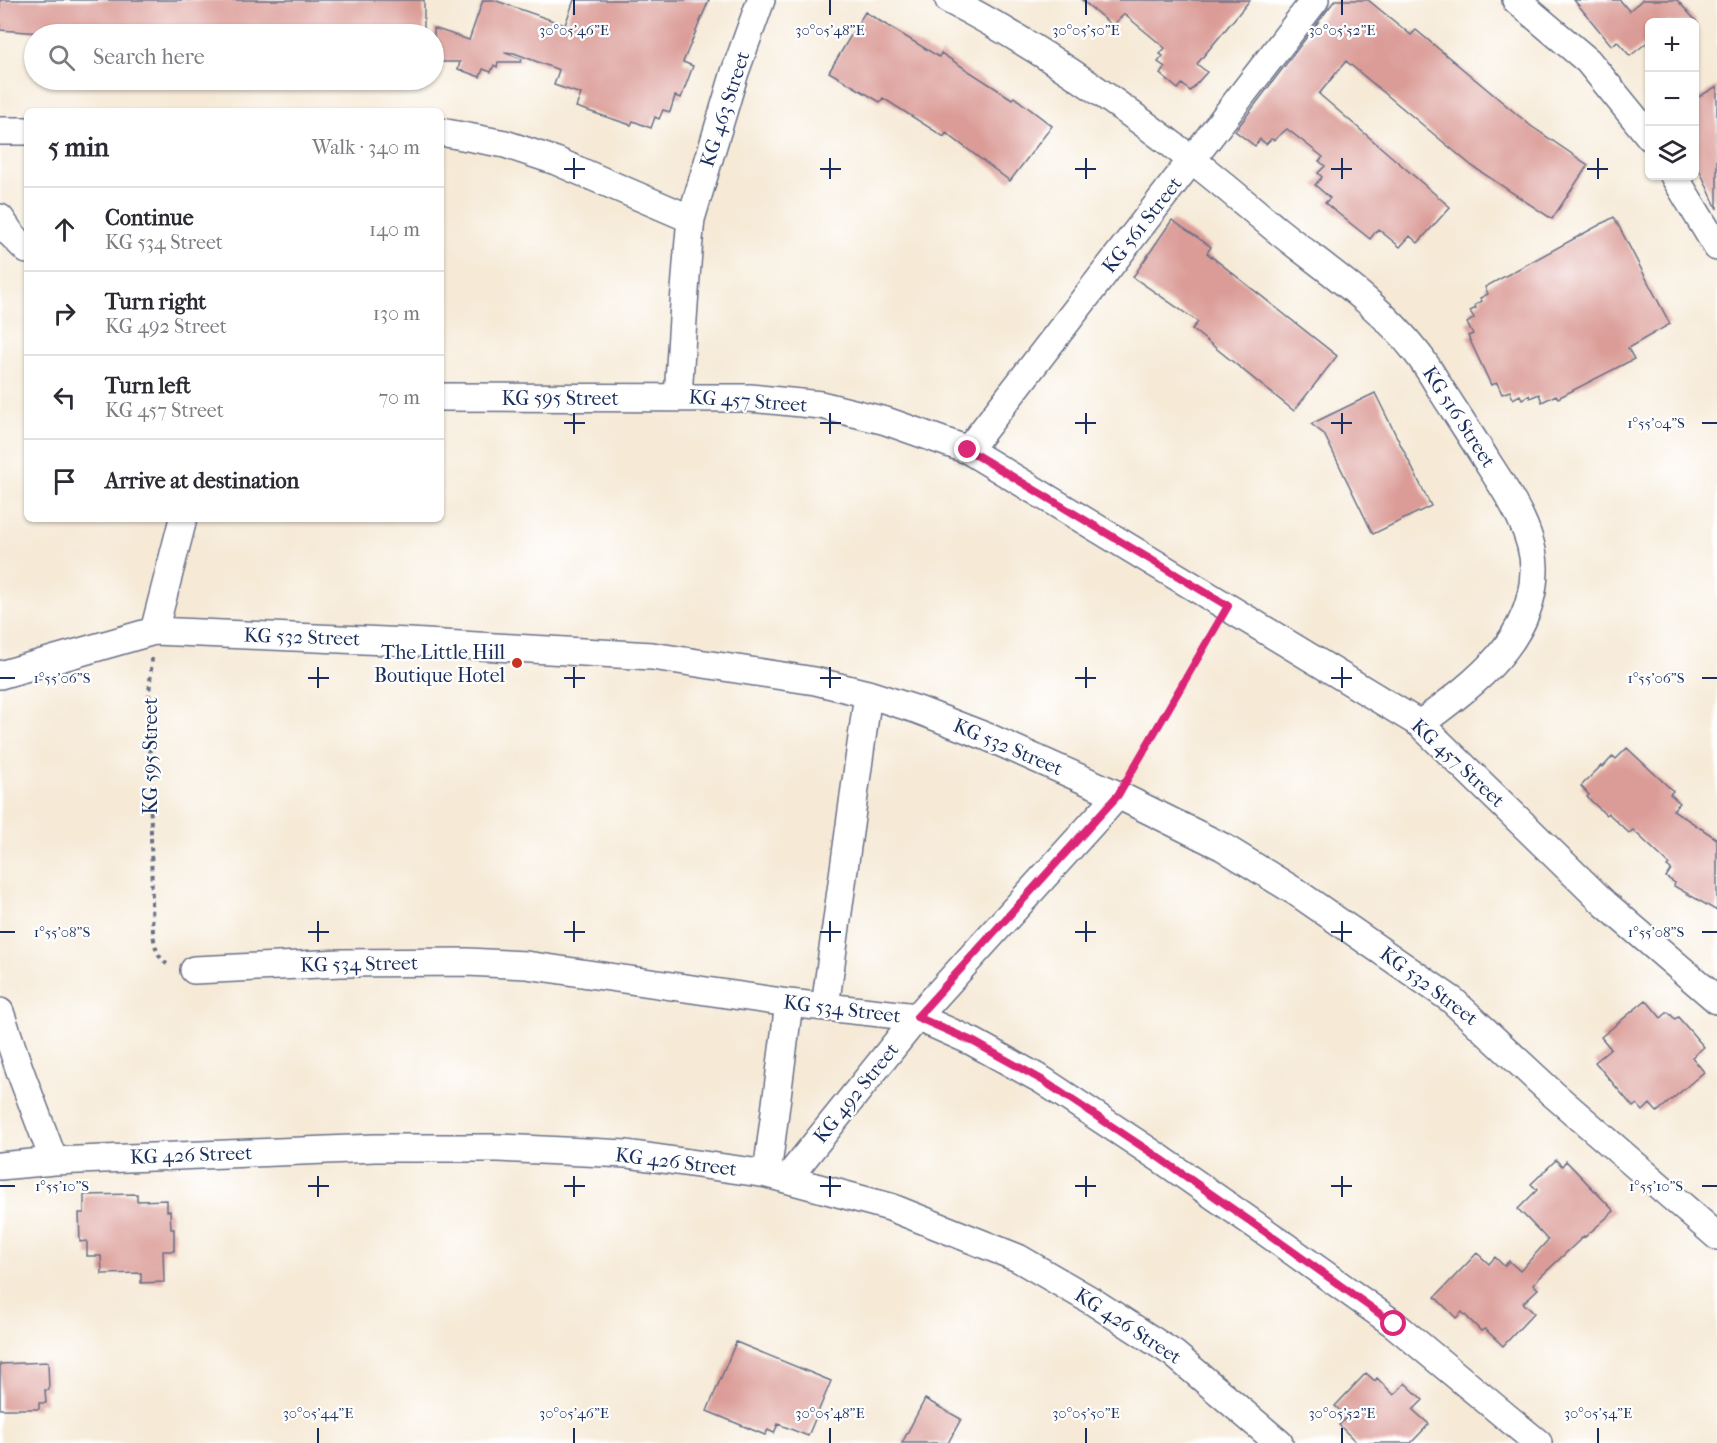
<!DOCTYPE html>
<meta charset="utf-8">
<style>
:root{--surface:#fff;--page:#f2f2f3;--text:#2b2b33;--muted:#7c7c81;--line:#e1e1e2}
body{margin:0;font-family:"IM FELL French Canon",serif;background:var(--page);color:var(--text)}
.controls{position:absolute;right:18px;top:18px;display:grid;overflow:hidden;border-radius:9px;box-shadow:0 2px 4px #0004}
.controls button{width:54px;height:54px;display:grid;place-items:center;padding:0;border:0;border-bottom:2px solid var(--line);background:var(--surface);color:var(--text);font:30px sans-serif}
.stop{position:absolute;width:18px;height:18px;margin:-14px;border:4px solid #db2777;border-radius:50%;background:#fff}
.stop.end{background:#db2777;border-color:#fff;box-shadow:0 2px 6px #0008}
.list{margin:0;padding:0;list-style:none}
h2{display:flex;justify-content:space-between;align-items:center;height:78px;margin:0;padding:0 24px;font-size:26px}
h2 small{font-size:20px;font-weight:400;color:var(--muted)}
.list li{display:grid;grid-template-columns:39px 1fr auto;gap:18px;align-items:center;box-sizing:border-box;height:84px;padding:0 24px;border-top:2px solid var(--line)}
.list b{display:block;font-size:22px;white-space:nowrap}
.list p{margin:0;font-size:20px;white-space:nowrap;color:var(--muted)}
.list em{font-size:20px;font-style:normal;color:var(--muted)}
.icon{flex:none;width:33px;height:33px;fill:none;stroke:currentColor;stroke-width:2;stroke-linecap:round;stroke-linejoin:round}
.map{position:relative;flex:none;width:1717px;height:1443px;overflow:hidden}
.search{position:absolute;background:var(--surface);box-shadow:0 2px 4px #0004;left:24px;top:24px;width:420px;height:66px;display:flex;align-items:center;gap:15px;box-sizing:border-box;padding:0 21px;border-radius:33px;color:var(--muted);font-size:22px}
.panel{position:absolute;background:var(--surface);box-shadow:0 2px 4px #0004;left:24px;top:108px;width:420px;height:414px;border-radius:9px}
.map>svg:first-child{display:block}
</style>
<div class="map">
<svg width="1717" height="1443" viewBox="0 0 1717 1443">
<rect width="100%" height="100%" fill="#fff"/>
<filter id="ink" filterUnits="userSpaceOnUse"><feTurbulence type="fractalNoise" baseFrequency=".0167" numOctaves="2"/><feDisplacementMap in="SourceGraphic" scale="12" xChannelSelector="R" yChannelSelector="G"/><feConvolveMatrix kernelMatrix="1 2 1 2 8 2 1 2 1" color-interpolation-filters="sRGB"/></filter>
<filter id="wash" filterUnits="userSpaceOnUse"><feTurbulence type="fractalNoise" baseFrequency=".008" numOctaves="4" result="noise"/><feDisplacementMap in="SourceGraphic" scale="24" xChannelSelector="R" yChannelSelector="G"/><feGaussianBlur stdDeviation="1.35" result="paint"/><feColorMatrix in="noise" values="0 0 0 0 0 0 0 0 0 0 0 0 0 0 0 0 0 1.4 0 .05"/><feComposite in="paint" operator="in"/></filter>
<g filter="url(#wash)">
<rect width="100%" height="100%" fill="#f6ead7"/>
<g id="blocks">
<path fill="#db9c97" d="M 0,0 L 424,0 L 424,34 L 55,34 L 0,30 Z
M 483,0 L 494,0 L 565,25 L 574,0 L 709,0 L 683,62 L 693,66 L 681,98 L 675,96 L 670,112 L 663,110 L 659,119 L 655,117 L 651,128 L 633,121 L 631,125 L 576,107 L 581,94 L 554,85 L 559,70 L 514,53 L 505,52 L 505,53 L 522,59 L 521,62 L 498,62 L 497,67 L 494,65 L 491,72 L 483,69 L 480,77 L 458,69 L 460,62 L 434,62 L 434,28 L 469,40 Z
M 1082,0 L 1250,0 L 1197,64 L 1207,72 L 1190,91 L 1182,84 L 1178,89 L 1160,74 L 1165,67 L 1158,62 L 1163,56 L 1160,54 L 1165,48 L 1124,14 L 1113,26 Z
M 1335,0 L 1368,0 L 1411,35 L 1416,30 L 1531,126 L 1588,165 L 1552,219 L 1472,166 L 1346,61 L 1319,94 L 1450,207 L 1418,243 L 1410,236 L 1400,247 L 1378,229 L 1370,239 L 1325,203 L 1330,198 L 1315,185 L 1322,177 L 1318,173 L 1325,166 L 1319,161 L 1323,157 L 1287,129 L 1274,140 L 1271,139 L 1266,144 L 1260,139 L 1255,146 L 1235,131 Z
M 1574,0 L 1620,0 L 1629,11 L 1642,0 L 1677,0 L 1697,22 L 1650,22 L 1650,40 L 1630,56 L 1617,41 L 1612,46 Z
M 865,12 L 939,57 L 941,53 L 1012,99 L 1014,97 L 1052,126 L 1010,181 L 946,133 L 944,137 L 883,98 L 880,102 L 829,72 Z
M 1717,86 L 1717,209 L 1695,160 L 1695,99 Z
M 1614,217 L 1670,324 L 1628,348 L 1634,359 L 1558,398 L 1556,395 L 1542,402 L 1539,394 L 1530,398 L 1529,395 L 1522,399 L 1520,395 L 1513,399 L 1510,391 L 1502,394 L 1497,383 L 1491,385 L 1468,336 L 1473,334 L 1467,323 L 1474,318 L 1470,311 L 1476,308 L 1475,305 L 1482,301 L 1480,298 L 1488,294 L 1485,287 Z
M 1172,220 L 1211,247 L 1207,253 L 1337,356 L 1294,411 L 1192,329 L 1198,322 L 1133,277 Z
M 1375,393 L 1431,506 L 1373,534 L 1324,434 L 1311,424 Z
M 1627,748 L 1673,791 L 1670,794 L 1680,803 L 1673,810 L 1717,839 L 1717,911 L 1674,886 L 1675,883 L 1666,877 L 1671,869 L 1667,866 L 1669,864 L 1633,830 L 1629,833 L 1608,813 L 1606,815 L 1587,797 L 1589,795 L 1581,786 L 1601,766 L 1603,767 L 1613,756 L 1616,759 Z
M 1646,1000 L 1661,1018 L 1668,1012 L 1675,1019 L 1678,1017 L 1704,1047 L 1692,1057 L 1704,1072 L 1657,1112 L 1650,1104 L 1643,1111 L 1637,1104 L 1633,1107 L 1595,1062 L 1611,1049 L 1601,1037 Z
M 1556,1160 L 1562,1166 L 1566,1161 L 1614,1211 L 1585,1237 L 1584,1236 L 1533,1284 L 1538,1289 L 1523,1303 L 1534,1313 L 1503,1346 L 1485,1329 L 1481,1331 L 1462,1312 L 1456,1318 L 1435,1297 L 1477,1253 L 1489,1264 L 1495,1257 L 1504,1266 L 1509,1261 L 1520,1271 L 1548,1240 L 1518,1209 L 1537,1190 L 1531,1184 Z
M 137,1194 L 137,1201 L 167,1200 L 167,1211 L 170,1211 L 171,1229 L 174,1229 L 174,1251 L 163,1251 L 164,1282 L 141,1283 L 141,1273 L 102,1274 L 101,1256 L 87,1256 L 87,1241 L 80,1242 L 79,1213 L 84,1213 L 84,1195 Z
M 736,1342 L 831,1381 L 808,1436 L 778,1424 L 774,1433 L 768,1430 L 765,1435 L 707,1411 Z
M 48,1362 L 49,1390 L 45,1390 L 46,1403 L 39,1403 L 39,1409 L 0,1409 L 0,1364 Z
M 1366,1373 L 1375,1381 L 1377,1378 L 1394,1395 L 1405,1383 L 1423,1400 L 1413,1410 L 1429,1424 L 1411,1443 L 1357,1443 L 1339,1425 L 1347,1417 L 1335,1406 Z
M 925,1399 L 961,1419 L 948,1443 L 902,1443 Z"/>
</g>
</g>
<g filter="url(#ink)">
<use href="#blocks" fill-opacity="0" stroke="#687088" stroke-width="1.5"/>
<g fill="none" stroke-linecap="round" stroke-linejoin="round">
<defs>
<path id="minor" d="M 949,0 C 1035,44 1116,101 1192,160 C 1221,182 1249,207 1277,230 C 1327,270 1377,302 1417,353 C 1426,364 1433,376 1440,388 C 1456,413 1472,437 1488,463 C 1508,494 1535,533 1534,571 C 1533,642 1472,685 1420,724
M 1516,0 L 1588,61 L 1650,137
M 0,131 L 27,131
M 441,132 L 505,144 L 556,161 L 691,219 C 685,278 682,337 678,396
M 1674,176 L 1717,247
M 0,218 L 11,234 L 27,250
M 691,219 L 735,72 L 761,0
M 441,397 L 750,398 L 821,405 L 886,421 L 968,450 L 1420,724 L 1604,903 L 1717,1000
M 968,450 L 1315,0
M 154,631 L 183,519
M 0,675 L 154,631 L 409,642 L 652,656 L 815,681 L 868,694 L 918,710 L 990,738 L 1118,795 L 1223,847 L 1296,892 L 1452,1000 L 1552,1093 L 1717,1236
M 194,970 L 341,963 L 467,962 L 526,965 L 789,1003 L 917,1017 L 973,1042 L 1042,1080 L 1161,1159 L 1267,1233 L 1394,1324 L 1538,1443
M 825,1007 L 868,694
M 0,1012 L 20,1071 L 54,1161
M 0,1166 L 54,1161 L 375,1148 L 498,1148 L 627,1154 L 767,1174 L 890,1207 L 1018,1258 L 1092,1301 L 1174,1354 L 1279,1443
M 767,1174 L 789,1003
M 787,1179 L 917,1017 L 1118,795"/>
</defs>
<use href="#minor" stroke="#687088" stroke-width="30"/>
<path stroke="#687088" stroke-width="4" stroke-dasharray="4.5 4.5" stroke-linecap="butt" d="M 152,658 L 149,694 L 152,903 C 153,921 150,953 167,964
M 1131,773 L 1214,629"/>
<use href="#minor" stroke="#fff" stroke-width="27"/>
</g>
</g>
<g fill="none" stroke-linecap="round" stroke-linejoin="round" filter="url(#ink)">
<path stroke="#db2777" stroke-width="8" d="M 968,450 L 1228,606 L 1118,795 L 917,1017 L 974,1042 L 1042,1080 L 1161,1159 L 1267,1233 L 1394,1324"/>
</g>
<path fill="none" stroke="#1b2f5e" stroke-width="2" d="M 574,0 L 574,15M 830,0 L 830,15M 1086,0 L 1086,15M 1342,0 L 1342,15M 574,158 L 574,179M 830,158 L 830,179M 1086,158 L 1086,179M 1342,158 L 1342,179M 1598,158 L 1598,179M 564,169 L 585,169M 820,169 L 841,169M 1075,169 L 1096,169M 1331,169 L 1352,169M 1587,169 L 1608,169M 574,413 L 574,434M 830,413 L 830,434M 1086,413 L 1086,434M 1342,413 L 1342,434M 564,423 L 585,423M 820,423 L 841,423M 1075,423 L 1096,423M 1331,423 L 1352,423M 1702,423 L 1717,423M 318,667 L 318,688M 574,667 L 574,688M 830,667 L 830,688M 1086,667 L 1086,688M 1342,667 L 1342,688M 0,678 L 15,678M 308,678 L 329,678M 564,678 L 585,678M 820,678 L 841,678M 1075,678 L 1096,678M 1331,678 L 1352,678M 1702,678 L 1717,678M 318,921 L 318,942M 574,921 L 574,942M 830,921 L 830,942M 1086,921 L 1086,942M 1342,921 L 1342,942M 0,932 L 15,932M 308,932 L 329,932M 564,932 L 585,932M 820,932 L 841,932M 1075,932 L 1096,932M 1331,932 L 1352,932M 1702,932 L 1717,932M 318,1176 L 318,1197M 574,1176 L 574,1197M 830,1176 L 830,1197M 1086,1176 L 1086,1197M 1342,1176 L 1342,1197M 0,1186 L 15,1186M 308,1186 L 329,1186M 564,1186 L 585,1186M 820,1186 L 841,1186M 1075,1186 L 1096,1186M 1331,1186 L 1352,1186M 1702,1186 L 1717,1186M 318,1428 L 318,1443M 574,1428 L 574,1443M 830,1428 L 830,1443M 1086,1428 L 1086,1443M 1342,1428 L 1342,1443M 1598,1428 L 1598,1443"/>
<circle fill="#c8321e" stroke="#fff" stroke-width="2" cx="517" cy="663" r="6"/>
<g text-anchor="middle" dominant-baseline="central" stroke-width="4.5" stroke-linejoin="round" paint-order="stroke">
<g font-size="20" fill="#1b2f5e" stroke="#fff">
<text transform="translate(725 109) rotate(-72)">KG 463 Street</text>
<text transform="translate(1142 225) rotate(-52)">KG 561 Street</text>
<text x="560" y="398">KG 595 Street</text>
<text transform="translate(748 401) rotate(4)">KG 457 Street</text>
<text transform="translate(1459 417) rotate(57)">KG 516 Street</text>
<text transform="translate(302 637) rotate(2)">KG 532 Street</text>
<text transform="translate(1008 747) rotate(23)">KG 532 Street</text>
<text transform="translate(150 756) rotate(-90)">KG 595 Street</text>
<text transform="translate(1458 763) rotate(43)">KG 457 Street</text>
<text transform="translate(359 964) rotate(-1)">KG 534 Street</text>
<text transform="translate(1429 986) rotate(37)">KG 532 Street</text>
<text transform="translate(842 1009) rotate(7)">KG 534 Street</text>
<text transform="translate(856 1093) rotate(-51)">KG 492 Street</text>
<text transform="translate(191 1155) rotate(-2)">KG 426 Street</text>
<text transform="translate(676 1162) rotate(7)">KG 426 Street</text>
<text transform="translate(1128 1326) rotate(33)">KG 426 Street</text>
</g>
<g font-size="20" fill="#1b2f5e" stroke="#fff" text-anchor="end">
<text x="505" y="652">The Little Hill<tspan x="505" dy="23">Boutique Hotel</tspan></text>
</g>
</g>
<g font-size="15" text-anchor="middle" fill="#1b2f5e" stroke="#fff" stroke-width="4.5" stroke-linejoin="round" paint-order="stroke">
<text x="574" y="35">30°05'46"E</text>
<text x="830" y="35">30°05'48"E</text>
<text x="1086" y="35">30°05'50"E</text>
<text x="1342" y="35">30°05'52"E</text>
<text x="1656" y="428">1°55'04"S</text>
<text x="62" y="683">1°55'06"S</text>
<text x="1656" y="683">1°55'06"S</text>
<text x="62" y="937">1°55'08"S</text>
<text x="1656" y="937">1°55'08"S</text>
<text x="62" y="1191">1°55'10"S</text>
<text x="1656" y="1191">1°55'10"S</text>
<text x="318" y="1418">30°05'44"E</text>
<text x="574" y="1418">30°05'46"E</text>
<text x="830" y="1418">30°05'48"E</text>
<text x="1086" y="1418">30°05'50"E</text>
<text x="1342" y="1418">30°05'52"E</text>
<text x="1598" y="1418">30°05'54"E</text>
</g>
</svg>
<div class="controls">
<button>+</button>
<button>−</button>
<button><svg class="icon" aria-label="layers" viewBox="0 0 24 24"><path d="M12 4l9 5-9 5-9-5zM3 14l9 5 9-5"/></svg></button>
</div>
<div class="stop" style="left:1394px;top:1324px"></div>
<div class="stop end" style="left:968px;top:450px"></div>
<div class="search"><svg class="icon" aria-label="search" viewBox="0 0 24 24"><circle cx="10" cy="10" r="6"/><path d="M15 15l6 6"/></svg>Search here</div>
<section class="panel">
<h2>5 min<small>Walk · 340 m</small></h2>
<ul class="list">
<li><svg class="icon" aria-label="ahead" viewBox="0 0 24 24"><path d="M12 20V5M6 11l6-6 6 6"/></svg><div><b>Continue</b><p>KG 534 Street</p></div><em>140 m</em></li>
<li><svg class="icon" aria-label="right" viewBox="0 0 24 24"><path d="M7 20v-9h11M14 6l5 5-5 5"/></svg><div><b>Turn right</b><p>KG 492 Street</p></div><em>130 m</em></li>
<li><svg class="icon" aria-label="left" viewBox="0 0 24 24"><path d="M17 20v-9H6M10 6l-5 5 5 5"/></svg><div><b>Turn left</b><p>KG 457 Street</p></div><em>70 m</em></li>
<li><svg class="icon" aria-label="arrive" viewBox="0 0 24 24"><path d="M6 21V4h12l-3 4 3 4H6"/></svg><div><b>Arrive at destination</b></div></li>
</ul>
</section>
</div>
